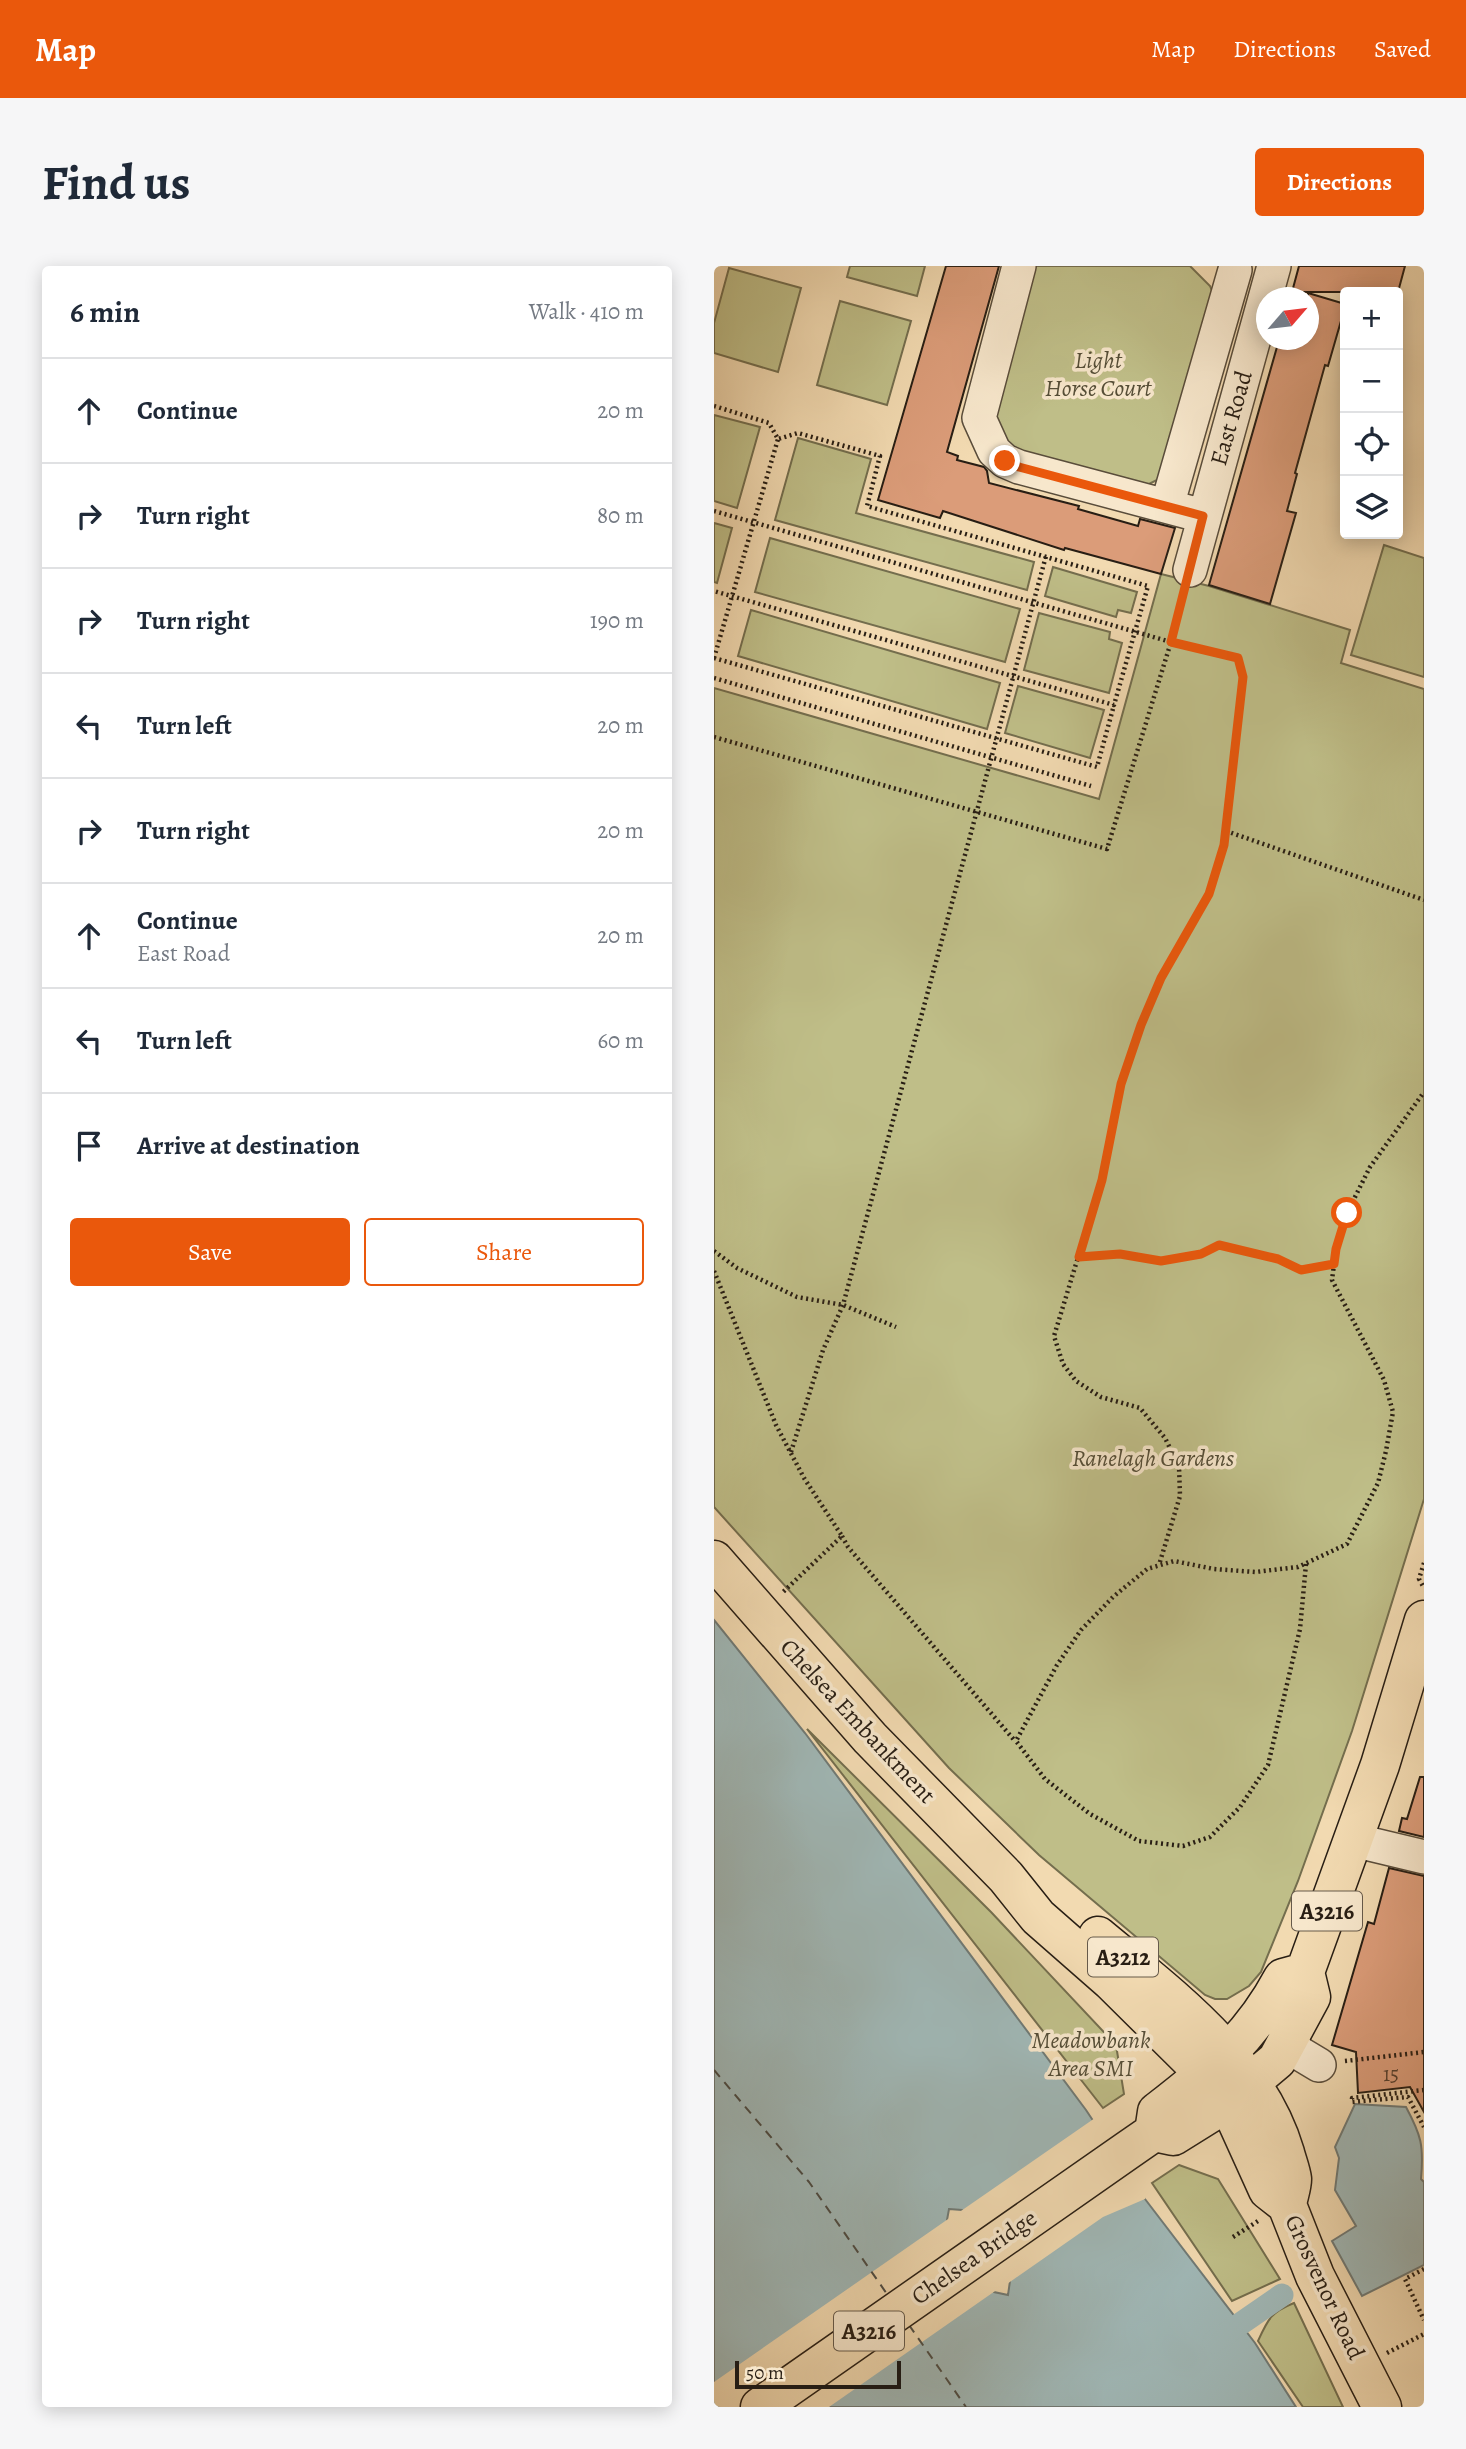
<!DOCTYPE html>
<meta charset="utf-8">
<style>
:root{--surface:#fff;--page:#f6f6f7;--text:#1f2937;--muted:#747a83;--line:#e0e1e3;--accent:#ea580c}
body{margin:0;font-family:Alegreya,serif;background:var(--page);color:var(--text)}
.controls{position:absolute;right:21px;top:21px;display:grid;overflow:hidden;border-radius:7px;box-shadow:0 4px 18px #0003}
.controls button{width:63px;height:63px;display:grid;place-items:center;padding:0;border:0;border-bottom:2px solid var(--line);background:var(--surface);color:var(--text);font:35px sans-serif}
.compass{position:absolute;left:542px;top:21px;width:63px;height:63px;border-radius:50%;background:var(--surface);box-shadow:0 4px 18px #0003;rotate:62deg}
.scale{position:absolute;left:21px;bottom:18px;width:166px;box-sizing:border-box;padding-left:7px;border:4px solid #281e14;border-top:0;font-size:19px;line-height:24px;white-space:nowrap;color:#281e14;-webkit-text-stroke:5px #f7e7cc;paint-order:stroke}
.stop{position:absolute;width:21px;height:21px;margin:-16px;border:5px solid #ea580c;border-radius:50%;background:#fff}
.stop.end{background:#ea580c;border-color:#fff;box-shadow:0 2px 7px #0008}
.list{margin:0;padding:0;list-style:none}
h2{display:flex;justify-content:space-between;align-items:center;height:91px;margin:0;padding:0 28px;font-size:30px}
h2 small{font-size:23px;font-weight:400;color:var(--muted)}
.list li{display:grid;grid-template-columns:46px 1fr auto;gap:21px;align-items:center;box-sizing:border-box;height:105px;padding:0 28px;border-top:2px solid var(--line)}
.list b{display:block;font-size:26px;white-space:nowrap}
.list p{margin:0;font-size:23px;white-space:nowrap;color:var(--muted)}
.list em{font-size:23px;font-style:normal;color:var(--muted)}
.actions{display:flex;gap:14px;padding:21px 28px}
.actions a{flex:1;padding:16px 0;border:2px solid var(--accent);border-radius:7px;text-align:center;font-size:24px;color:var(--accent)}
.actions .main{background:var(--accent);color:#fff}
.icon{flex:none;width:38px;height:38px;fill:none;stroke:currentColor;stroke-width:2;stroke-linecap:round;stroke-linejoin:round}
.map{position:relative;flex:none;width:710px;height:2141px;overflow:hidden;border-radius:7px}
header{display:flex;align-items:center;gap:42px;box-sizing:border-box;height:98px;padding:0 35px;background:var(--accent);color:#fff}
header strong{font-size:33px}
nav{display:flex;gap:38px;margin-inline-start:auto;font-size:24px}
.intro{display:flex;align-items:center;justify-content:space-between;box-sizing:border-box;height:168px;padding:0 42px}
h1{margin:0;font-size:49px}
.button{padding:18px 32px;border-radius:7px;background:var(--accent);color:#fff;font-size:24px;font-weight:700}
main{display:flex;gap:42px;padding:0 42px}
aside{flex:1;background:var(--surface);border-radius:7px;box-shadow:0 4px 18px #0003}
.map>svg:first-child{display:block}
</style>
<header>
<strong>Map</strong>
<nav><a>Map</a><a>Directions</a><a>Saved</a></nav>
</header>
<div class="intro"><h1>Find us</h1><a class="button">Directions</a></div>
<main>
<aside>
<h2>6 min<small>Walk · 410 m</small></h2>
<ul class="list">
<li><svg class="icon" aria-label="ahead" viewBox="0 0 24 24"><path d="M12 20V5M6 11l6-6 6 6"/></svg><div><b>Continue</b></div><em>20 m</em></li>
<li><svg class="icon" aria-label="right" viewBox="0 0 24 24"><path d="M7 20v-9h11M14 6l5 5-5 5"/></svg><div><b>Turn right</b></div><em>80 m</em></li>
<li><svg class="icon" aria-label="right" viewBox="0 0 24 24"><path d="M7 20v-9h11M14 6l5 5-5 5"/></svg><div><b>Turn right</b></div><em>190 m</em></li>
<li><svg class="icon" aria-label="left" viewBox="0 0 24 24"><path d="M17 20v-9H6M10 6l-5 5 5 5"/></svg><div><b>Turn left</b></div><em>20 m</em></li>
<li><svg class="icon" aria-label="right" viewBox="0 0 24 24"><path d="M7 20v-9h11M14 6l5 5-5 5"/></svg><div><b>Turn right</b></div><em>20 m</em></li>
<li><svg class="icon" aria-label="ahead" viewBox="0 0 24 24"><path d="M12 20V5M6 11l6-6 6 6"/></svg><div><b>Continue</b><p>East Road</p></div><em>20 m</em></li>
<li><svg class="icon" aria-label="left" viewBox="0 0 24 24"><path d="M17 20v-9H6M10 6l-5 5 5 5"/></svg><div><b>Turn left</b></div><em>60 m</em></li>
<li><svg class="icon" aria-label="arrive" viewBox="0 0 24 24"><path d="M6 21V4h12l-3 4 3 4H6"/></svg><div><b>Arrive at destination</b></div></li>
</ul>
<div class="actions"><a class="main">Save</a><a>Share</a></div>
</aside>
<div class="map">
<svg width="710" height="2141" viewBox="0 0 710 2141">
<rect width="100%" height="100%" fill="#f2dab1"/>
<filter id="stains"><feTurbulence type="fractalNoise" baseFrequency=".00286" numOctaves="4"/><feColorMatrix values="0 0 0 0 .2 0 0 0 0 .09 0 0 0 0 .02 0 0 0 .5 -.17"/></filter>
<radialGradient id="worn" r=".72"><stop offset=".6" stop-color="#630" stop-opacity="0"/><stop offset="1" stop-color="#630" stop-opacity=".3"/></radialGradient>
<path fill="#bfbe88" stroke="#746e4e" stroke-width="2" d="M 136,0 L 211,0 L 203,30 L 133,11 Z
M 314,0 L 476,0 L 496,20 L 500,30 L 445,213 L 431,220 L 302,192 L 277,162 Z
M 15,2 L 87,22 L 64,106 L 0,87 L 0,57 Z
M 126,35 L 197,55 L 173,139 L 103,119 Z
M 0,149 L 46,161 L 23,242 L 0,235 Z
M 84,172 L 157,193 L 142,247 L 320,296 L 313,324 L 61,254 Z
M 0,257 L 18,262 L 3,317 L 0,316 Z
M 56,272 L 306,343 L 291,396 L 41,326 Z
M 670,279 L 710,292 L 710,411 L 637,389 Z
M 339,301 L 423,326 L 417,347 L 404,344 L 402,351 L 331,330 Z
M 447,308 L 495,320 L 636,364 L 627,397 L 710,423 L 710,1233 L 638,1465 L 584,1615 L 547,1706 L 535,1720 L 513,1733 L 501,1733 L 491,1729 L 325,1589 L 235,1502 L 0,1241 L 0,422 L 385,533 Z
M 37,344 L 286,417 L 273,463 L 24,390 Z
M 325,347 L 396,366 L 395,373 L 408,377 L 395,427 L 310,404 Z
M 304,420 L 390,444 L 376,492 L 291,467 Z
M 93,1463 L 277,1646 L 402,1779 L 410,1828 L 389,1842 Z
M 465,1899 L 504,1913 L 566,2013 L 518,2035 L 438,1917 Z
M 580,2037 L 629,2141 L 589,2141 L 544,2075 C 554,2053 557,2046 580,2037 Z"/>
<path fill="#a0b8b7" stroke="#707a76" stroke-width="2" fill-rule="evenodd" d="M 0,1354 L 91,1467 L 372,1844 L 431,1933 L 541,2077 L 582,2141 L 0,2141 ZM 235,1943 L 248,1944 L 296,2015 L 294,2029 L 280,2026 L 233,1954 Z
M 641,1838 L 692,1841 C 707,1869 710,1879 707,1913 L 710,1916 L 710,1999 L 648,2030 L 618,1975 L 642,1960 L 621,1924 L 625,1892 L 621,1881 Z"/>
<path fill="#f2dab1" d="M 381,1852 L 433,1929 L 431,1933 L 389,1951 L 293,2018 L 246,1947 L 244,1947 Z
M 237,1951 L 284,2023 L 115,2141 L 0,2141 L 0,2116 Z"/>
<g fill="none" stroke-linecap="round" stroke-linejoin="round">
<path stroke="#a0b8b7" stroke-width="23" d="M 500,2076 L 568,2029"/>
<path stroke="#4c4c45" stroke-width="2" stroke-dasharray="9 7" stroke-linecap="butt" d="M 0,1804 L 95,1916 L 173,2028
M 195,2059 L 252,2141"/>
</g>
<path fill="#db9c79" stroke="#281e14" stroke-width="2" d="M 232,0 L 285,0 L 233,186 L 244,190 L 243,194 L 270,201 L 273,205 L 275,217 L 365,240 L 364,243 L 424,260 L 426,253 L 461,262 L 447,308 L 351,282 L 350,284 L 229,245 L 226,252 L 164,234 Z
M 585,0 L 691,0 L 684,26 L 578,26 Z
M 594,27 L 631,38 L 631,41 L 614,100 L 611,99 L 581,207 L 583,208 L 573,245 L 582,247 L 556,338 L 495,319 L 565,74 L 594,74 Z
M 706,1511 L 710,1511 L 710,1571 L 685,1565 L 688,1552 L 693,1553 Z
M 675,1602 L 710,1610 L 710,1846 L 696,1821 L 644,1827 L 642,1786 L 618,1779 L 654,1656 L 660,1658 Z"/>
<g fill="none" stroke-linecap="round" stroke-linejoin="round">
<defs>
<path id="minor" d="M 305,0 L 265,152 L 280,185 L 291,195 L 305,201 L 489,250
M 453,240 L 521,4
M 476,304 L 560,0
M 639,1574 L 710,1591
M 575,1774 L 585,1787 L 605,1799"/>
<path id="major" d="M 440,1866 L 443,1846 C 497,1804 536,1774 569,1712 L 591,1706
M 46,2141 L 414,1884 L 440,1866 L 459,1870 L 512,1837 L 563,1794 L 597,1731 L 591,1706 L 666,1499 L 710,1354"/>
<path id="highway" d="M 0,1294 L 156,1472 L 292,1611 L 324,1651 L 397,1715 L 492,1809 L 520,1849 L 554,1924 L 573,1939 L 601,2010 L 668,2141
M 384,1670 C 456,1730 544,1794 571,1887 C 573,1895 577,1905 578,1913 C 578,1921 574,1931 573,1939"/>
</defs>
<use href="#minor" stroke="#5a4d3b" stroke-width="36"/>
<use href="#major" stroke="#281e14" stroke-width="41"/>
<use href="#highway" stroke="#281e14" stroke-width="41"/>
<path stroke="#281e14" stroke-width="4.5" stroke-dasharray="2 3.5" stroke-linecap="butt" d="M 0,140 L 55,157 L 64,173 L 84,167 L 166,190 L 153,240 L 434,320 L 400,439 L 0,325
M 0,245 L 457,376 L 469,328
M 0,392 L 383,501 L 400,439
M 0,392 L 64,173
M 0,412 L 377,520
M 0,471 L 393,583 L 457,376 L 524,392 L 529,411 L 529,422 L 510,579 L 495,629 L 447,712 L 427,759 L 407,818 L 388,913 L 340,1070 L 349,1098 L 362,1115 L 387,1131 L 426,1142 L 451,1172 L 465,1200 L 466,1230 L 445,1299
M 512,565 L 710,634
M 0,985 L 23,1002 L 83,1031 L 129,1039 L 182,1061
M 364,991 L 406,988 L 447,995 L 487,988 L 505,979 L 564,993 L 587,1004 L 620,998
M 0,1005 L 62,1159 L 90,1212 L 128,1270 L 68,1327
M 77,1186 L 109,1084 L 129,1039 L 332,290
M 128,1270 L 134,1281 L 301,1475
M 710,1297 L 705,1313 L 710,1322
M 592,1298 L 586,1363 L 554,1499 L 526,1541 L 496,1571 L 469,1580 L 425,1575 L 376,1548 L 331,1513 L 302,1475 L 343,1399 L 367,1364 L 399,1331 L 433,1303 L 460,1295 L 500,1303 L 541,1306 L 584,1301 L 633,1278 L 664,1217 L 672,1185 L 679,1146 L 670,1114 L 618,1014 L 622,983 L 633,947 L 656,901 L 710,826
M 631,1795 L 710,1786
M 710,1824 L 638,1832 L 638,1836 L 694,1831 L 710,1861
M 519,1971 L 544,1955
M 710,2003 L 691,2013 L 710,2054
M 673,2087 L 710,2068"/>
<use href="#minor" stroke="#f7e7cc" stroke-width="33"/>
<use href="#major" stroke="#f2dab1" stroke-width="38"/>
<use href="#highway" stroke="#f2dab1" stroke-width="38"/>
</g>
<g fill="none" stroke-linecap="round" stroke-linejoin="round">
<path stroke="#ea580c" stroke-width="9" d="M 291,195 L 305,201 L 489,250 L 457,376 L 524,392 L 529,411 L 510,579 L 495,628 L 447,712 L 427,759 L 407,818 L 388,914 L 365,991 L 406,988 L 447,995 L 487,988 L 505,979 L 564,993 L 587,1004 L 620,998 L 622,983 L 633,947"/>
</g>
<g text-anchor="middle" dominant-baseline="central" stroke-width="7" stroke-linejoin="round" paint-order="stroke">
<g font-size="21" fill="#553e2d">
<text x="677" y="1808">15</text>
</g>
<g fill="#f7e7cc" stroke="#665a4b" stroke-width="2">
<rect x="578" y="1625.5" width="70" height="39" rx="5"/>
<rect x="374" y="1671.5" width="70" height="39" rx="5"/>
<rect x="120" y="2045.5" width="70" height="39" rx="5"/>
</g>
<g font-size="23" font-weight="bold" fill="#281e14">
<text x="613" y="1645">A3216</text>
<text x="409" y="1691">A3212</text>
<text x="155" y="2065">A3216</text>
</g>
<g font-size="24" font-style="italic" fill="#554e37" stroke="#f7e7cc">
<text x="384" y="94">Light<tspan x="384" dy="28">Horse Court</tspan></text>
<text x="439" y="1192">Ranelagh Gardens</text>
<text x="377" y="1774">Meadowbank<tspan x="377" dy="28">Area SMI</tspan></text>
</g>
<g font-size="24" fill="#281e14" stroke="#f7e7cc">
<text transform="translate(517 152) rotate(-74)">East Road</text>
<text transform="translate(144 1455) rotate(47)">Chelsea Embankment</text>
<text transform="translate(260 1991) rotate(-35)">Chelsea Bridge</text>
<text transform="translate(611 2021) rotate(65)">Grosvenor Road</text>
</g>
</g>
<rect width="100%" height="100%" filter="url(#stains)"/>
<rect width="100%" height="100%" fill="url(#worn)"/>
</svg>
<div class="controls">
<button>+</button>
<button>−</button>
<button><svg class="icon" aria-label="locate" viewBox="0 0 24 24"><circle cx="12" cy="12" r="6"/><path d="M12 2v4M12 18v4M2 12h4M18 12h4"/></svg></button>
<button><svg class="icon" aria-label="layers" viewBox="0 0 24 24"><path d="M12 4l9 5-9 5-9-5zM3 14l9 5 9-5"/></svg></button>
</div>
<svg class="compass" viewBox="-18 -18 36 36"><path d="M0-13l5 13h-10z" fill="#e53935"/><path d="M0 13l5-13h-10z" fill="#747a83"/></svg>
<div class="scale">50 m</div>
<div class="stop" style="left:633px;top:947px"></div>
<div class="stop end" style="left:291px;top:195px"></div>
</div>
</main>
